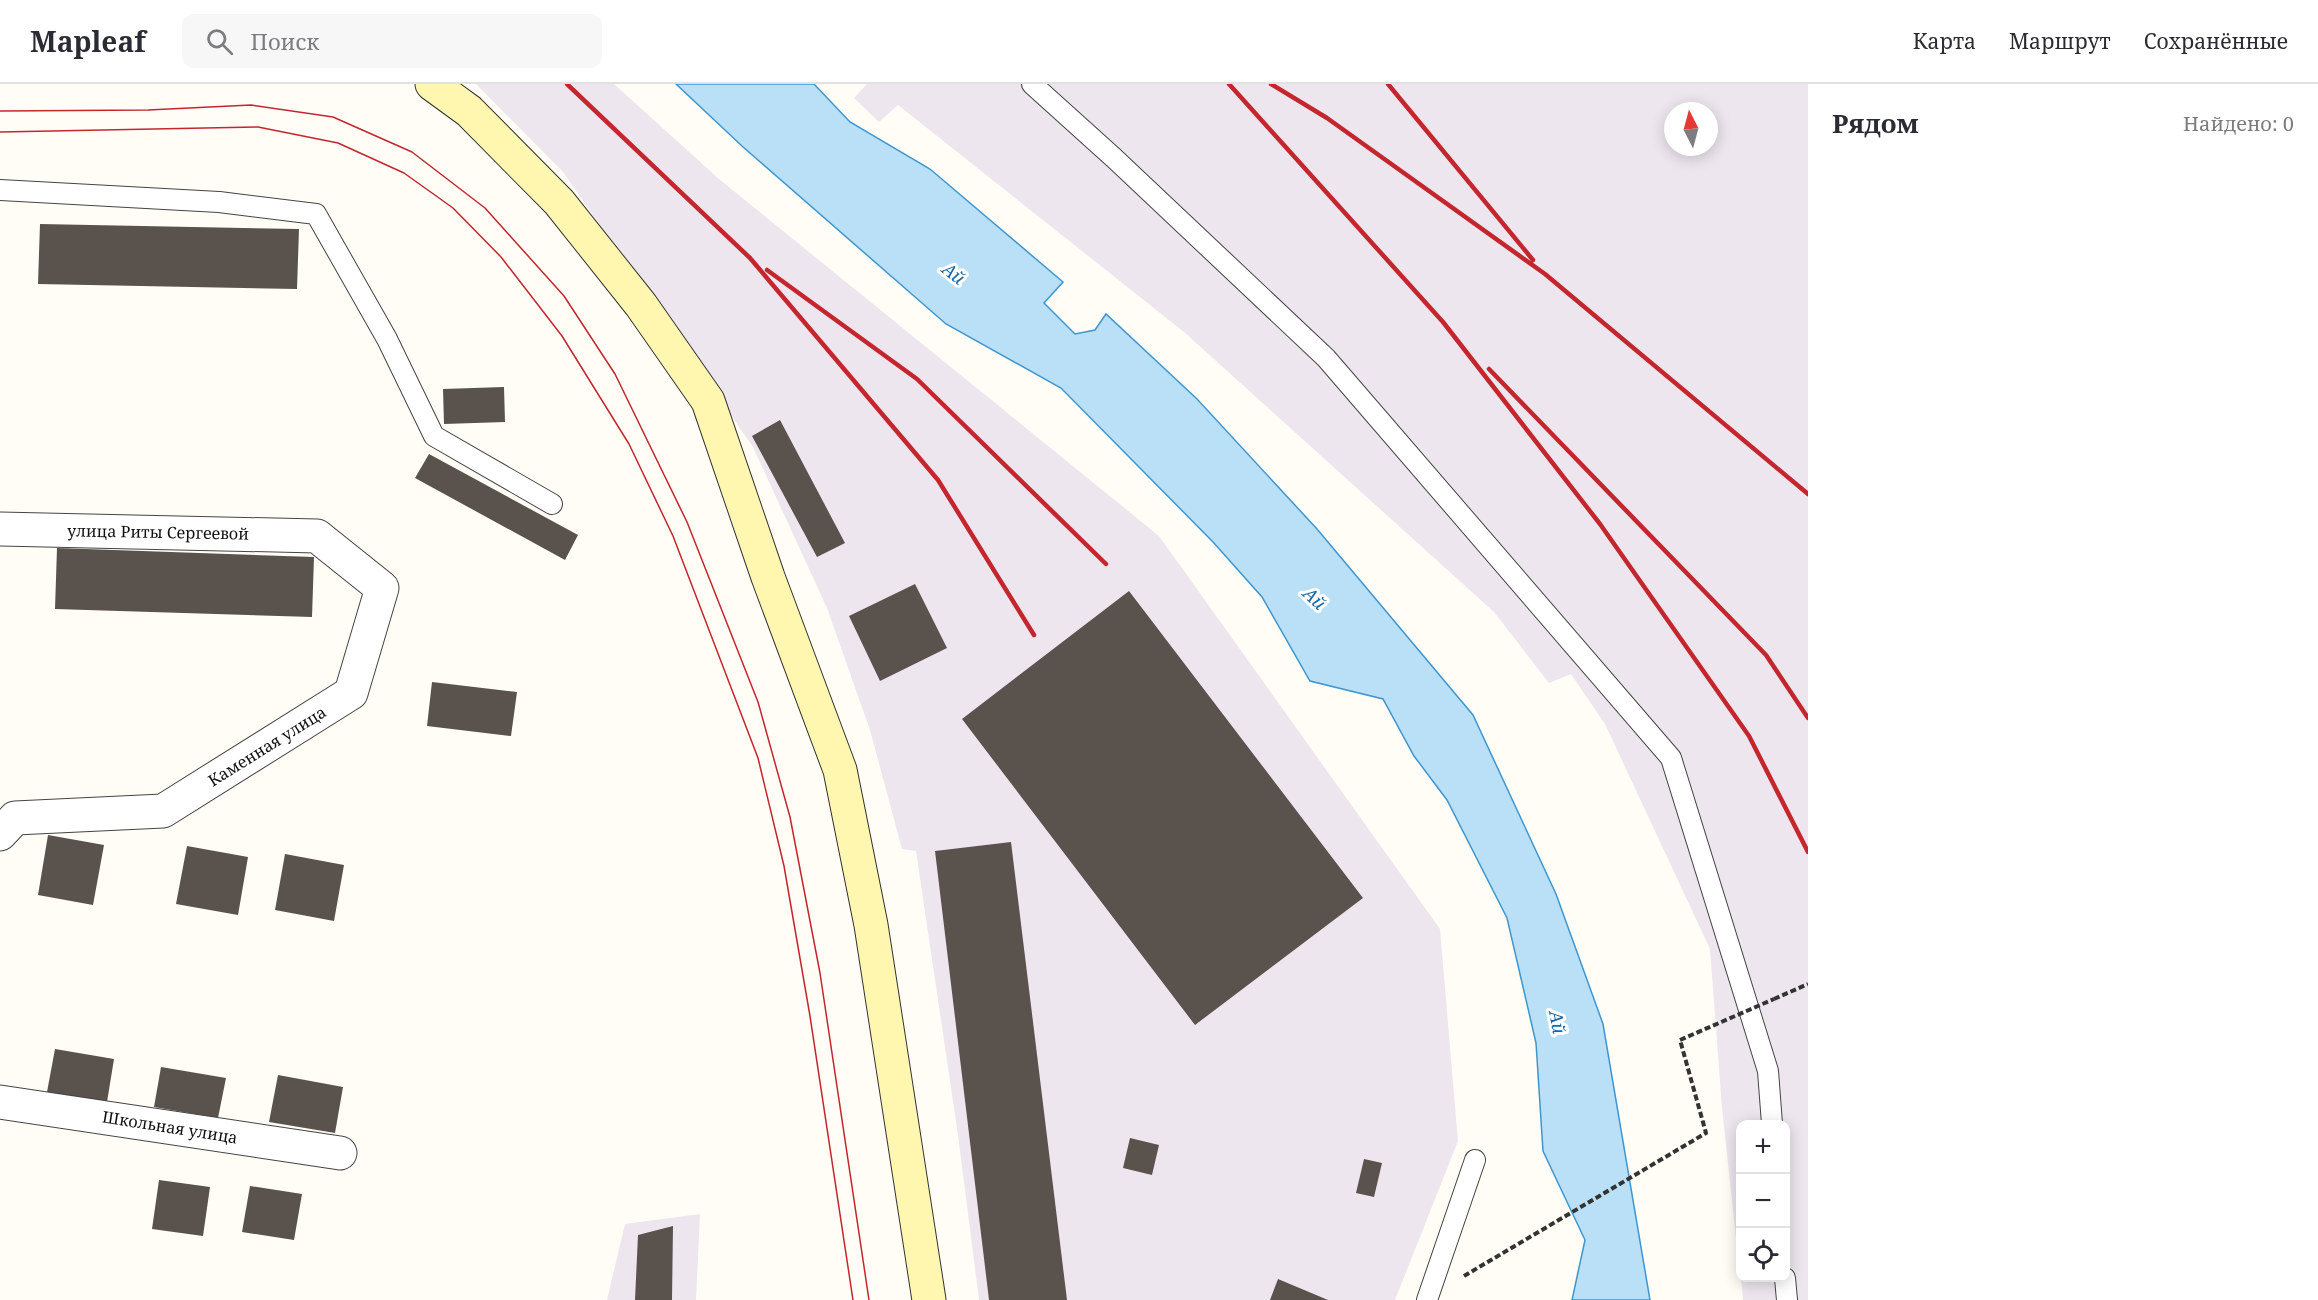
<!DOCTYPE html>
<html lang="ru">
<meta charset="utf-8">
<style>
:root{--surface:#fff;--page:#f7f7f7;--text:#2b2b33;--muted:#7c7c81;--line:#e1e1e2}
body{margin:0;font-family:"Noto Serif",serif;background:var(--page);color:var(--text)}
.controls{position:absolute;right:18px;bottom:18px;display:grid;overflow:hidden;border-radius:12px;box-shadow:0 3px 15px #0003}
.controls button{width:54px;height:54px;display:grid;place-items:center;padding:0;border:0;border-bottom:2px solid var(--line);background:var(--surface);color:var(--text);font:30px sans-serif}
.compass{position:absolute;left:1664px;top:18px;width:54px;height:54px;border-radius:50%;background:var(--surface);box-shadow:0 3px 15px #0003;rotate:354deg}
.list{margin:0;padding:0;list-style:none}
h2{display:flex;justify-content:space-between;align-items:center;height:78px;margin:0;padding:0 24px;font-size:26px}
h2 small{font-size:20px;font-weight:400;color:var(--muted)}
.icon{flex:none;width:33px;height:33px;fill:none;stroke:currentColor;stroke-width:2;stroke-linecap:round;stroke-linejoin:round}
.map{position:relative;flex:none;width:1808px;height:1216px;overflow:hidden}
header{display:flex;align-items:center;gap:36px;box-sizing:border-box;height:84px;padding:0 30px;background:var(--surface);border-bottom:2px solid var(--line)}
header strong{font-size:28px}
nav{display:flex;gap:33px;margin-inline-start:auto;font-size:21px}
.search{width:420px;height:54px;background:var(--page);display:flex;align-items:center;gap:15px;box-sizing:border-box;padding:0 21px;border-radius:12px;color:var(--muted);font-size:22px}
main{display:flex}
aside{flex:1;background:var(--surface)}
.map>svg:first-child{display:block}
</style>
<header>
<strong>Mapleaf</strong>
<div class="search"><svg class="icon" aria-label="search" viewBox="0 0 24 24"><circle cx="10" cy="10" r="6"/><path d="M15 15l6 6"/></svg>Поиск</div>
<nav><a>Карта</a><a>Маршрут</a><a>Сохранённые</a></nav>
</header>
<main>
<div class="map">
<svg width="1808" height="1216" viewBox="0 0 1808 1216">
<rect width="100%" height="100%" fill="#fffdf5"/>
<path fill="#eee6ef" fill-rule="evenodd" d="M 476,0 L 614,0 L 719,95 L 1159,452 L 1440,845 L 1458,1057 L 1395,1216 L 979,1216 L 958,1051 L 916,767 L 902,765 L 870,646 L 827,524 L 753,363 L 563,88 Z
M 867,0 L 1808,0 L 1808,1216 L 1743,1216 L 1741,1194 L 1786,1194 L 1786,1040 L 1740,1040 L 1740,1191 L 1722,1024 L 1710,865 L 1605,640 L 1571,590 L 1549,599 L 1494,528 L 1184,248 L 898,21 L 879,38 L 854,14 ZM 1673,27 L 1709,27 L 1709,63 L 1673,63 Z
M 700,1130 L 696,1216 L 607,1216 L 625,1140 Z"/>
<path fill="#b9e0f7" stroke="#3f96cf" stroke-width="1.5" d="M 676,0 L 814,0 L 850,38 L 930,85 L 1063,198 L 1044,219 L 1075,250 L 1095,246 L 1106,230 L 1197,315 L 1317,445 L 1473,631 L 1556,810 L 1603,940 L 1650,1216 L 1572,1216 L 1585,1156 L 1543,1067 L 1536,959 L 1507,834 L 1447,716 L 1414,672 L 1383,615 L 1310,597 L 1262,513 L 1213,458 L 1061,304 L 946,240 L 743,63 Z"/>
<path fill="#5a524d" d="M 40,140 L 299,145 L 297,205 L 38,200 Z
M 504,303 L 505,338 L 444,340 L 443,305 Z
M 780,336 L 845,459 L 817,473 L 752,352 Z
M 429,370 L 578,451 L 565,476 L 415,394 Z
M 57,464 L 314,473 L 312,533 L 55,525 Z
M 915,500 L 947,564 L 880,597 L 849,532 Z
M 1129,507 L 1363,814 L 1195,941 L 962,635 Z
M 432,598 L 517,608 L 511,652 L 427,642 Z
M 48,751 L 104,761 L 93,821 L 38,811 Z
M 1011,758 L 1067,1216 L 989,1216 L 935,767 Z
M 187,762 L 248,773 L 238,831 L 176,820 Z
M 285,770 L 344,781 L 334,837 L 275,826 Z
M 55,965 L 114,975 L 107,1018 L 47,1008 Z
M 161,983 L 226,994 L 218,1034 L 154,1023 Z
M 278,991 L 343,1003 L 335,1049 L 269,1038 Z
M 1130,1054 L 1159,1061 L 1152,1091 L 1123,1084 Z
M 1364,1075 L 1382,1079 L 1374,1113 L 1356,1109 Z
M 159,1096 L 210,1103 L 203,1152 L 152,1145 Z
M 250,1102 L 302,1110 L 294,1156 L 242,1148 Z
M 673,1142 L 672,1216 L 635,1216 L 638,1151 Z
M 1278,1195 L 1328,1216 L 1270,1216 Z"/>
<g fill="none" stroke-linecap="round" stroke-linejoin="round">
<defs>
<path id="service" d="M 1032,0 L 1114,74 L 1326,274 L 1671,674 L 1768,987 L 1772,1040
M 0,106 L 219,118 L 316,130 L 387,255 L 434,352 L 552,420
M 1785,1194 L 1787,1216
M 1427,1216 L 1475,1076"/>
<path id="minor" d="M 0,445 L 317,452 L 382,504 L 351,609 L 163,727 L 15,734 L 0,750
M 0,1018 L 340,1069"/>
<path id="secondary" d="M 432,0 L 469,27 L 559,118 L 641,221 L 708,317 L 768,493 L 840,686 L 871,841 L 929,1216"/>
</defs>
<use href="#service" stroke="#444" stroke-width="22"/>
<use href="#minor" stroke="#444" stroke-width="35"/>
<use href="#secondary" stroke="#333" stroke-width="35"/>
<path stroke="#333" stroke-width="4" stroke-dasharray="6 3" stroke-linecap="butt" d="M 1774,915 L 1808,900
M 1464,1192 L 1706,1049 L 1680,956"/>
<use href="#service" stroke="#fff" stroke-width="20"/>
<use href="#minor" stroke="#fff" stroke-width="33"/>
<use href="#secondary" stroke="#fff6b0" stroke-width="33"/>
<path stroke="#c4262e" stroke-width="1.5" d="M 0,27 L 148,26 L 251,21 L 333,33 L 412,68 L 485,124 L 564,212 L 615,290 L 687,438 L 758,618 L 790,733 L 820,889 L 869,1216
M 0,48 L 258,43 L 338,59 L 404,89 L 453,124 L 501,173 L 562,252 L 629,360 L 673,452 L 758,674 L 784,782 L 810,932 L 853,1216"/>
<path stroke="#c4262e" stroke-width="4.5" d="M 567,0 L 750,174 L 938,396 L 1034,551
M 1229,0 L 1443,238 L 1600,440 L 1749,652 L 1808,768
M 1271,0 L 1327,34 L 1545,190 L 1808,410
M 1388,0 L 1533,176
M 767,186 L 917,295 L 1106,480
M 1489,285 L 1766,571 L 1808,634"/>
<path stroke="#333" stroke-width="4" stroke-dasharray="6 3" stroke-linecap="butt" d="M 1680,956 L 1774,915"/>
</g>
<g text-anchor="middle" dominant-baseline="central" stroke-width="6" stroke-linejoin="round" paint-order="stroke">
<g font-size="16" fill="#111" stroke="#fff">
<text transform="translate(158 448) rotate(1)">улица Риты Сергеевой</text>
<text transform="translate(267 662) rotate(-32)">Каменная улица</text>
<text transform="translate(170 1043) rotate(9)">Школьная улица</text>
</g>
<g font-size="18" font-style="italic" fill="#1768a6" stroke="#fff">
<text transform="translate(954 189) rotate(38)">Ай</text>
<text transform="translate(1315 514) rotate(44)">Ай</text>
<text transform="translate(1558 938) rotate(79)">Ай</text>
</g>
</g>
</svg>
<div class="controls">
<button>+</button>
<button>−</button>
<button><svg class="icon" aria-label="locate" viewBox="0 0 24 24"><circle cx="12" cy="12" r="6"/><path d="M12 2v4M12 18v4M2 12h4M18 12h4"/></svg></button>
</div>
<svg class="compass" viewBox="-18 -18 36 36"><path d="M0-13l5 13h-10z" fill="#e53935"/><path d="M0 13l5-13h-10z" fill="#7c7c81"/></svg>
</div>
<aside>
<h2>Рядом<small>Найдено: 0</small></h2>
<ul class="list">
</ul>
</aside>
</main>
